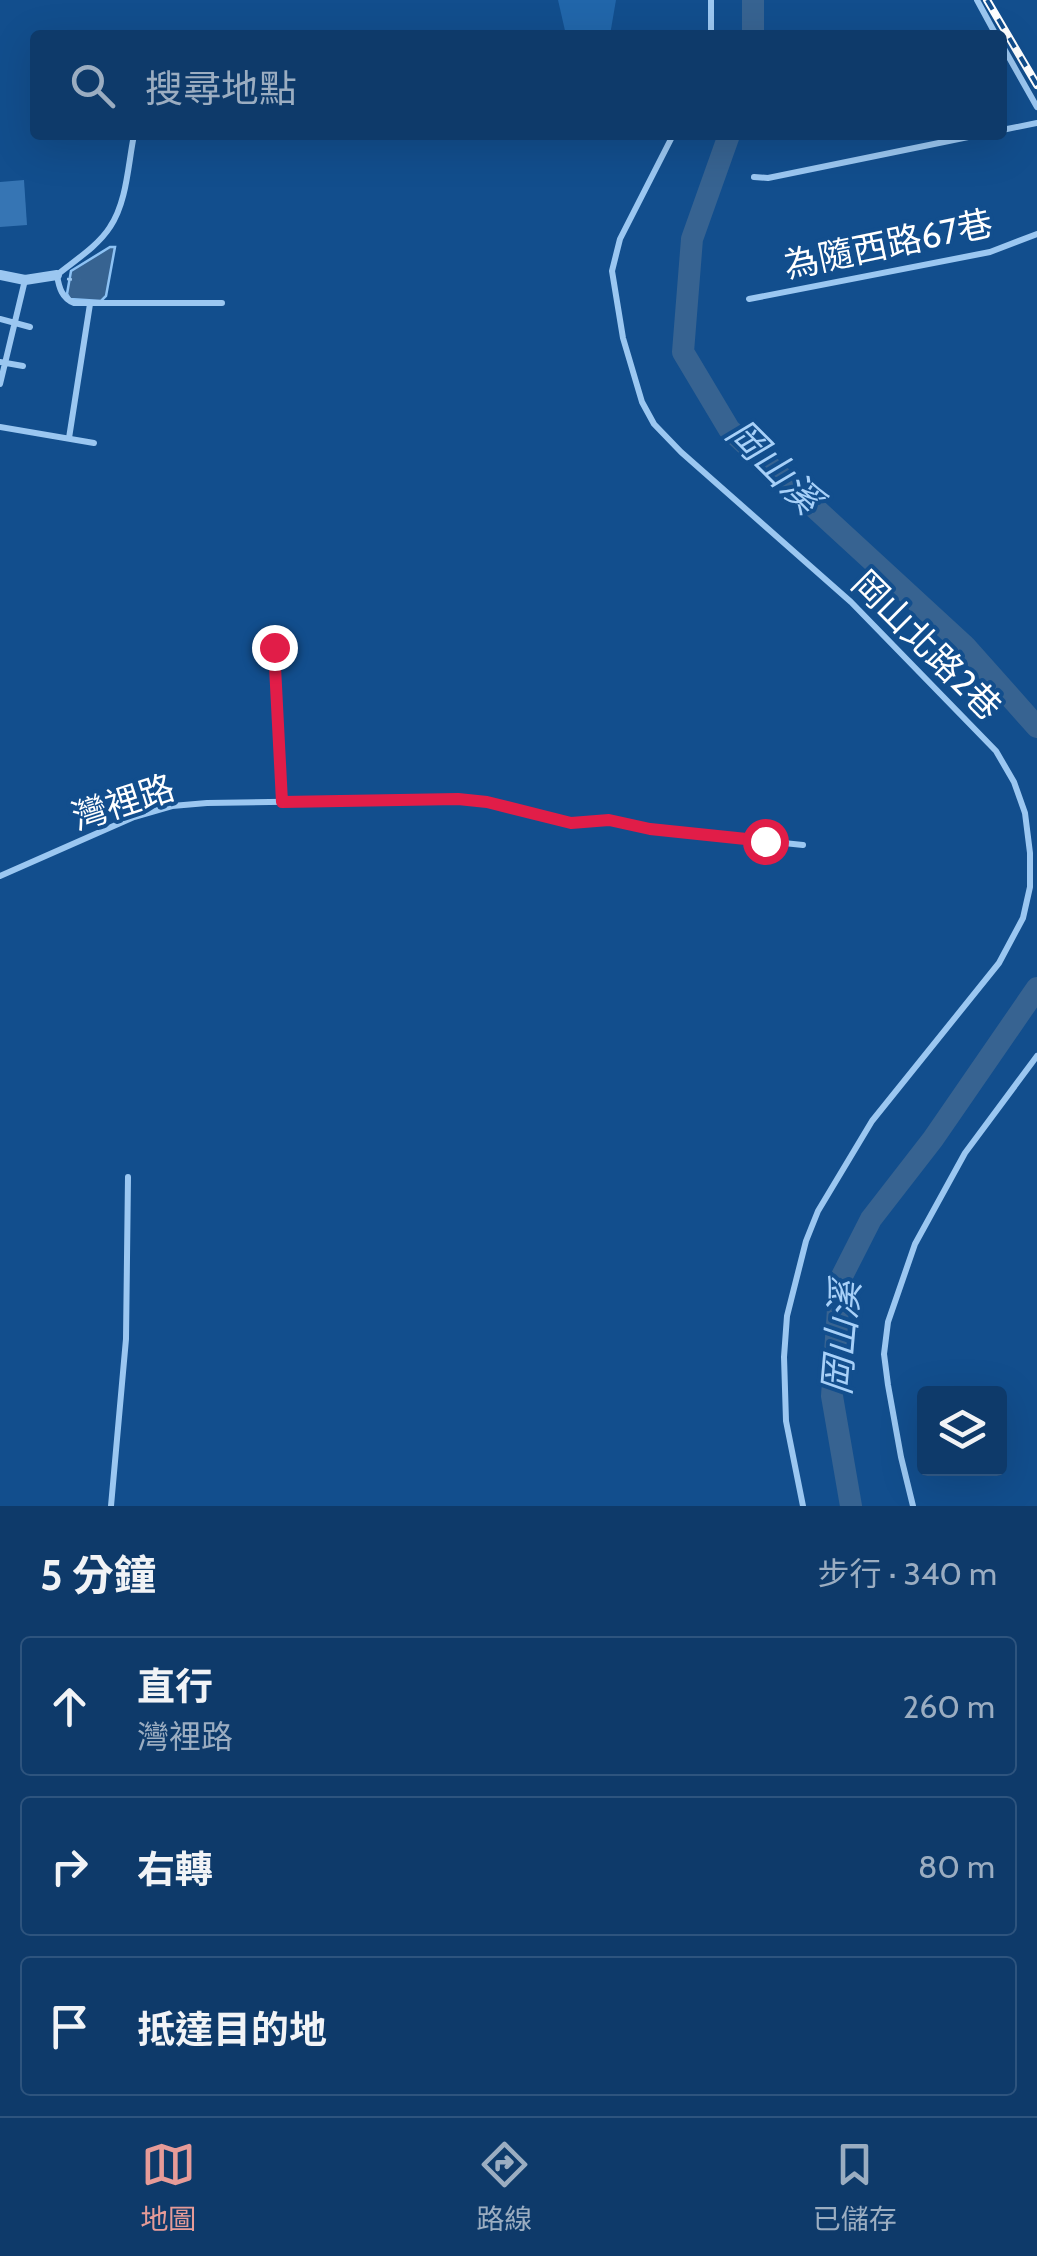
<!DOCTYPE html>
<html lang="zh-TW">
<meta charset="utf-8">
<style>
:root{--surface:#0e3a6a;--page:#1c4572;--text:#f1f3f6;--muted:#9badc1;--line:#2e547e;--accent:#e69b98}
body{margin:0;font-family:Cabin,"Noto Sans TC",sans-serif;background:var(--page);color:var(--text)}
.controls{position:absolute;right:30px;bottom:30px;display:grid;overflow:hidden;border-radius:10px;box-shadow:0 10px 40px #0002}
.controls button{width:90px;height:90px;display:grid;place-items:center;padding:0;border:0;border-bottom:2px solid var(--line);background:var(--surface);color:var(--text);font:50px sans-serif}
.stop{position:absolute;width:30px;height:30px;margin:-22px;border:8px solid #e11d48;border-radius:50%;background:#fff}
.stop.end{background:#e11d48;border-color:#fff;box-shadow:0 2px 10px #0008}
.list{margin:0;padding:0;list-style:none}
h2{display:flex;justify-content:space-between;align-items:center;height:130px;margin:0;padding:0 40px;font-size:42px}
h2 small{font-size:32px;font-weight:400;color:var(--muted)}
.list li{display:grid;grid-template-columns:65px 1fr auto;gap:30px;align-items:center;box-sizing:border-box;height:140px;margin:0 20px 20px;padding:0 20px;border:2px solid var(--line);border-radius:10px}
.list b{display:block;font-size:38px;white-space:nowrap}
.list p{margin:0;font-size:32px;white-space:nowrap;color:var(--muted)}
.list em{font-size:32px;font-style:normal;color:var(--muted)}
.icon{flex:none;width:55px;height:55px;fill:none;stroke:currentColor;stroke-width:2;stroke-linecap:round;stroke-linejoin:round}
.map{position:relative;flex:none;width:1037px;height:1506px;overflow:hidden}
.search{position:absolute;background:var(--surface);box-shadow:0 10px 40px #0002;left:30px;right:30px;top:30px;height:110px;display:flex;align-items:center;gap:25px;box-sizing:border-box;padding:0 35px;border-radius:10px;color:var(--muted);font-size:38px}
.sheet{height:610px;background:var(--surface)}
nav{display:flex;justify-content:space-around;align-items:center;box-sizing:border-box;height:140px;border-top:2px solid var(--line);background:var(--surface);font-size:28px;color:var(--muted)}
nav a{display:grid;justify-items:center;gap:5px}
nav .on{color:var(--accent)}
.map>svg:first-child{display:block}
</style>
<div class="map">
<svg width="1037" height="1506" viewBox="0 0 1037 1506">
<rect width="100%" height="100%" fill="#124e8d"/>
<path fill="#2166aa" d="M 558,0 L 616,0 L 610,35 L 566,35 Z"/>
<path fill="#376391" stroke="#8dc2f4" stroke-width="2.5" d="M 110,247 L 115,247 L 106,296 L 101,301 L 70,299 L 67,294 L 71,271 Z"/>
<g fill="none" stroke-linecap="round" stroke-linejoin="round">
<path stroke="#376391" stroke-width="22" d="M 753,0 L 753,35
M 729,135 L 692,239 L 683,352 L 729,429 L 965,646 L 1037,727
M 851,1506 L 832,1396 L 840,1280 L 871,1219 L 933,1139 L 1037,988"/>
</g>
<path fill="#3675b4" d="M 24,180 L 27,225 L 0,227 L 0,182 Z"/>
<g fill="none" stroke-linecap="round" stroke-linejoin="round">
<path stroke="#9bc7f1" stroke-width="2.5" stroke-dasharray="5 8" stroke-linecap="butt" d="M 67,279 L 80,280"/>
<path stroke="#9bc7f1" stroke-width="6" d="M 711,0 L 711,35
M 977,0 L 996,35
M 1002,45 L 1037,107
M 1002,130 L 1037,123
M 134,135 C 128,164 127,202 110,227 C 98,246 74,261 57,275 C 59,288 62,298 74,303 L 222,303
M 673,135 L 620,239 L 612,271 L 623,338 L 642,402 L 654,424 L 681,452 L 851,602 L 996,751 L 1014,782 L 1025,813 L 1030,853 L 1030,887 L 1023,918 L 999,963 L 872,1121 L 818,1211 L 806,1241 L 787,1316 L 784,1357 L 786,1421 L 803,1506
M 754,177 L 768,178 L 978,135
M 749,299 L 990,252 L 1037,234
M 0,319 L 30,327
M 0,362 L 23,366
M 0,384 L 25,280
M 0,427 L 94,443
M 69,438 L 90,304
M 274,647 L 282,802
M 0,876 L 134,817 L 172,806 L 207,803 L 458,799 L 511,806 L 571,823 L 609,819 L 650,829 L 803,845
M 111,1506 L 126,1339 L 128,1177
M 913,1506 L 901,1457 L 888,1385 L 884,1354 L 888,1322 L 915,1244 L 965,1153 L 1037,1056"/>
<path stroke="#9bc7f1" stroke-width="10" d="M 0,275 L 25,280 L 57,275"/>
<defs>
<path id="rail" d="M 987,0 L 1037,85"/>
</defs>
<use href="#rail" stroke="#fff" stroke-width="8"/>
<use href="#rail" stroke="#124e8d" stroke-width="4" stroke-dasharray="11" stroke-linecap="butt"/>
</g>
<g fill="none" stroke-linecap="round" stroke-linejoin="round">
<path stroke="#e11d48" stroke-width="12" d="M 274,647 L 282,802 L 458,799 L 487,802 L 571,823 L 609,820 L 650,829 L 765,841"/>
</g>
<g text-anchor="middle" dominant-baseline="central" stroke-width="8" stroke-linejoin="round" paint-order="stroke">
<g font-size="35" fill="#fff" stroke="#124e8d">
<text transform="translate(888 244) rotate(-12)">為隨西路67巷</text>
<text transform="translate(927 645) rotate(45)">岡山北路2巷</text>
<text transform="translate(123 802) rotate(-18)">灣裡路</text>
</g>
<g font-size="38" font-style="italic" fill="#a7d0f8" stroke="#124e8d">
<text transform="translate(774 466) rotate(45)">岡山溪</text>
<text transform="translate(841 1338) rotate(-85)">岡山溪</text>
</g>
</g>
</svg>
<div class="controls">
<button><svg class="icon" aria-label="layers" viewBox="0 0 24 24"><path d="M12 4l9 5-9 5-9-5zM3 14l9 5 9-5"/></svg></button>
</div>
<div class="stop" style="left:765px;top:841px"></div>
<div class="stop end" style="left:274px;top:647px"></div>
<div class="search"><svg class="icon" aria-label="search" viewBox="0 0 24 24"><circle cx="10" cy="10" r="6"/><path d="M15 15l6 6"/></svg>搜尋地點</div>
</div>
<section class="sheet">
<h2>5 分鐘<small>步行 · 340 m</small></h2>
<ul class="list">
<li><svg class="icon" aria-label="ahead" viewBox="0 0 24 24"><path d="M12 20V5M6 11l6-6 6 6"/></svg><div><b>直行</b><p>灣裡路</p></div><em>260 m</em></li>
<li><svg class="icon" aria-label="right" viewBox="0 0 24 24"><path d="M7 20v-9h11M14 6l5 5-5 5"/></svg><div><b>右轉</b></div><em>80 m</em></li>
<li><svg class="icon" aria-label="arrive" viewBox="0 0 24 24"><path d="M6 21V4h12l-3 4 3 4H6"/></svg><div><b>抵達目的地</b></div></li>
</ul>
</section>
<nav>
<a class="on"><svg class="icon" aria-label="map" viewBox="0 0 24 24"><path d="M3 6l6-2 6 2 6-2v14l-6 2-6-2-6 2zM9 4v14M15 6v14"/></svg>地圖</a>
<a><svg class="icon" aria-label="directions" viewBox="0 0 24 24"><path d="M12 3l9 9-9 9-9-9zM9 14v-3h6M13 9l2 2-2 2"/></svg>路線</a>
<a><svg class="icon" aria-label="saved" viewBox="0 0 24 24"><path d="M7 4h10v16l-5-4-5 4z"/></svg>已儲存</a>
</nav>
